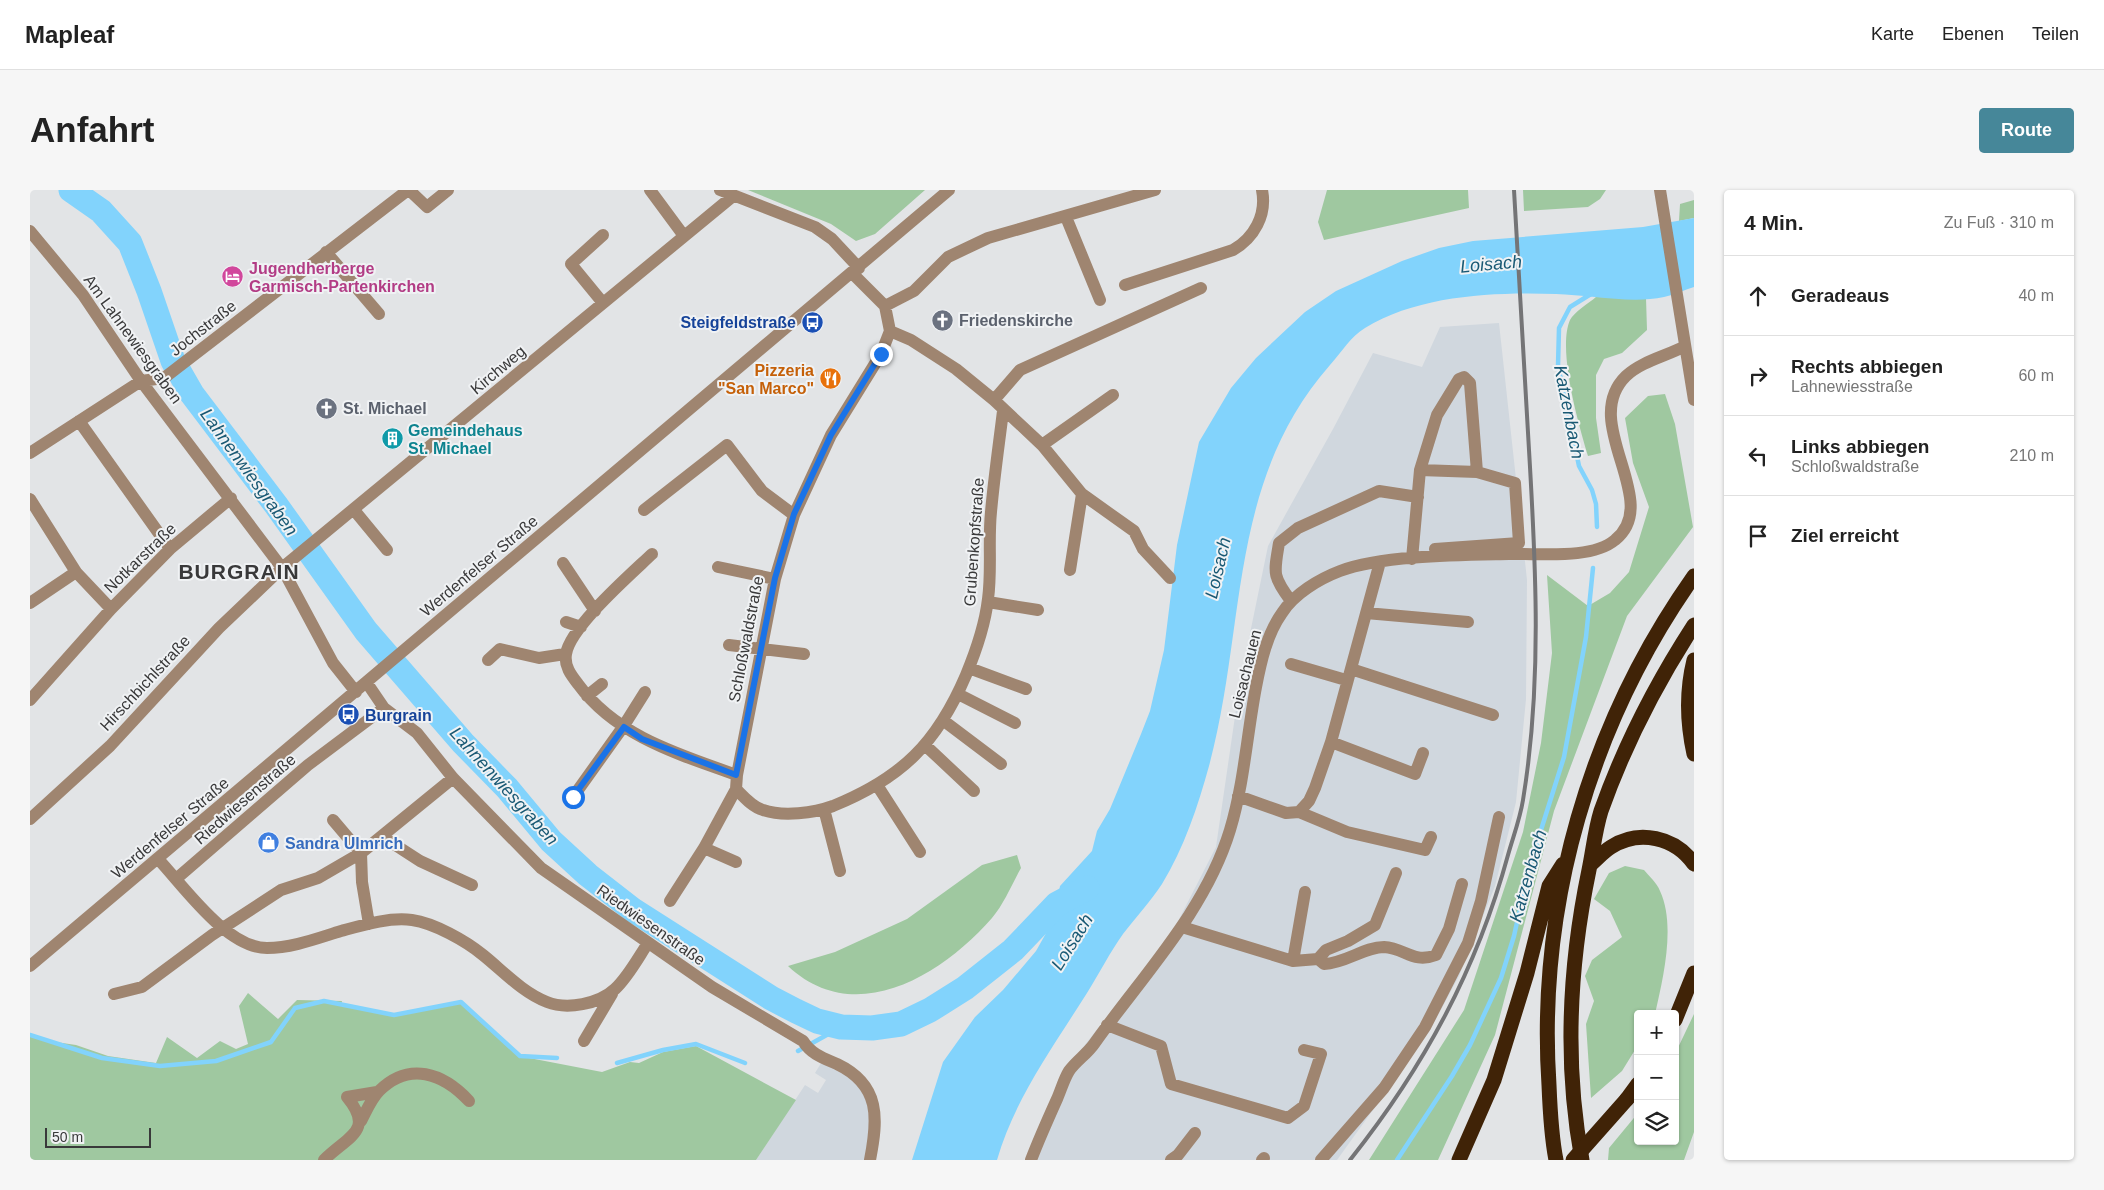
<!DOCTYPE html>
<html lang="de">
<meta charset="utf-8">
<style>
:root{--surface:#fff;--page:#f6f6f6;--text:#222;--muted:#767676;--line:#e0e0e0;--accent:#468799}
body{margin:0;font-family:Helvetica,sans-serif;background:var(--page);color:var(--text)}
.controls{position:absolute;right:15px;bottom:15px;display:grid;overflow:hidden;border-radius:5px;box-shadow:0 1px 4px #0004}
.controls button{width:45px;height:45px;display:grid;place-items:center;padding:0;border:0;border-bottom:1px solid var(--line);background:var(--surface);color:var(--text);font:25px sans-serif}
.scale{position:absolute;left:15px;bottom:12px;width:106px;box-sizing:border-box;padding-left:5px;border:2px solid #39393a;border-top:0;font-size:14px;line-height:18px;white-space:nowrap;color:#39393a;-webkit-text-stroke:4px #f0f2f4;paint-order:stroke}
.stop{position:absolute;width:15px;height:15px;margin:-11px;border:4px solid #1a73e8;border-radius:50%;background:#fff}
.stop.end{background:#1a73e8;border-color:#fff;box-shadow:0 1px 5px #0008}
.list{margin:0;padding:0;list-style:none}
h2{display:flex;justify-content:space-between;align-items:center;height:65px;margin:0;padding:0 20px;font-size:21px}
h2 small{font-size:16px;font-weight:400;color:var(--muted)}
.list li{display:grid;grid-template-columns:32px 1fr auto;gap:15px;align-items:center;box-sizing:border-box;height:80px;padding:0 20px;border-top:1px solid var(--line)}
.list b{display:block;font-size:19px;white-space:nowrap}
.list p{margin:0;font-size:16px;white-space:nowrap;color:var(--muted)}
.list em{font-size:16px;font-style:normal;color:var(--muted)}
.icon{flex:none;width:28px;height:28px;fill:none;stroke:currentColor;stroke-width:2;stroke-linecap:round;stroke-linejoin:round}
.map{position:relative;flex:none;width:1664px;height:970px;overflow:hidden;border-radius:5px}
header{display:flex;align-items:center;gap:30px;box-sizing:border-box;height:70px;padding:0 25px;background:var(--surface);border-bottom:1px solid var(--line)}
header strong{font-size:24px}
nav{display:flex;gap:28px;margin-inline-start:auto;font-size:18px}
.intro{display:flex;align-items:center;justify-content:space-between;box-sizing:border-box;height:120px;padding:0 30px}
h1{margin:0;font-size:35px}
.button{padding:12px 22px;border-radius:5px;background:var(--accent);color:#fff;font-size:18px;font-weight:700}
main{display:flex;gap:30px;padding:0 30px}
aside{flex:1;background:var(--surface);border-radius:5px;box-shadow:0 1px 4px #0004}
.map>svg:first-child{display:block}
</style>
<header>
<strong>Mapleaf</strong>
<nav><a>Karte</a><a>Ebenen</a><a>Teilen</a></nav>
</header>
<div class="intro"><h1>Anfahrt</h1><a class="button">Route</a></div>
<main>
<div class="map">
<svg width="1664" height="970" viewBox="0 0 1664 970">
<rect width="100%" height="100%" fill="#e2e4e6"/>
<path fill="#d0d7de" d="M 1469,133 L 1497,390 L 1496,509 L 1486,612 L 1465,696 L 1429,786 L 1399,842 L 1307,970 L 997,970 L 1037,878 L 1142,743 L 1186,657 L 1210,492 L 1238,356 L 1303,239 L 1343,163 L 1392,177 L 1410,137 Z
M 793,870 L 821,883 L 843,919 L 838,970 L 726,970 L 775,895 L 788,903 L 796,890 L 785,883 Z"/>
<path fill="#9fc8a0" d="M 718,0 L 895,0 L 845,44 L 826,51 L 801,34 Z
M 1297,0 L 1438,0 L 1439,18 L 1294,50 L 1288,32 Z
M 1493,0 L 1576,0 L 1570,9 L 1558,17 L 1494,21 Z
M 1664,10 L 1664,28 L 1649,31 L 1650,14 Z
M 1566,107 L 1616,108 L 1617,140 L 1592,163 L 1574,169 L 1566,185 L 1566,228 L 1571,263 L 1558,266 C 1549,236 1527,160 1540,130 C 1544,122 1559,113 1566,107 Z
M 1635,204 L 1645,234 L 1663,337 L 1597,426 L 1524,621 L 1465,845 L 1408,970 L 1339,970 L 1434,820 L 1493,642 L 1511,553 L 1522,463 L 1517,385 L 1558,416 L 1580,403 L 1599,382 L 1619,317 L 1603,273 L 1595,228 L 1618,206 Z
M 987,665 L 991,678 C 982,694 974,714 962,728 C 912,785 825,839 758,776 L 805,762 L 877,729 L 952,675 Z
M 1595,676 L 1614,680 C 1619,686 1627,693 1630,701 C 1646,735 1633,789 1625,824 L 1608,824 L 1608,855 L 1592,881 L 1561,908 L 1556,834 L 1564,811 L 1555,786 L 1562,770 L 1592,747 L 1580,721 L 1564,709 L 1579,683 Z
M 218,803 L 248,829 L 267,810 L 312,811 L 311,815 L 364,825 L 431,813 L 489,866 L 572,882 L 600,872 L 609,873 L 633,862 L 666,856 L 766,910 L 726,970 L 0,970 L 0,845 L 19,851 L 46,855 L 78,866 L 126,873 L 137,847 L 167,868 L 190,851 L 206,859 L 218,854 L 209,816 Z
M 1664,824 L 1664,942 L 1654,970 L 1578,970 L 1579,958 L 1608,923 L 1608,951 L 1645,951 L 1645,864 Z"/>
<path fill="#82d3fc" d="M 1664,28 L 1664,97 C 1654,100 1644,105 1634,107 C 1602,114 1559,105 1526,104 C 1464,102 1389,105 1335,138 C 1321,146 1311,163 1300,175 C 1197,292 1217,436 1179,576 C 1168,616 1154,658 1132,694 C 1121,711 1106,727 1093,744 C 1080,762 1069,784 1057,803 C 1023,857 985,908 967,970 L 882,970 L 913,872 L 945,827 L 973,800 L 1006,761 L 1024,729 L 1030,696 L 1062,661 L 1067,641 L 1080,619 L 1111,544 L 1120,521 L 1134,460 L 1147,355 L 1169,252 L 1201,198 L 1226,168 L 1275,122 L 1306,101 L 1372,71 L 1409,58 L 1443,51 L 1613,37 Z"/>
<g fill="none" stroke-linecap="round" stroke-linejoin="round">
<path stroke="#82d3fc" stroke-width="4.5" d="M 1561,104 L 1540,117 L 1529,138 L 1528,176 L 1549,276 L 1562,300 L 1566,314 L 1567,337
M 0,845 L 72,868 L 130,876 L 186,871 L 241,852 L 265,818 L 294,811 L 364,825 L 431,812 L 490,866 L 527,868
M 768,861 L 811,837
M 587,873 L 633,860 L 666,854 L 715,873
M 1367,970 L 1422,886 L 1440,855 L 1471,788 L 1484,746 L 1499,678 L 1534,567 L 1556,447 L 1563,378"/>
<path stroke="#82d3fc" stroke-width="25" d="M 41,0 L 71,21 L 100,53 L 119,101 L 143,171 L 162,204 L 246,315 L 336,441 L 433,553 L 477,598 L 521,651 L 558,685 L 603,720 L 741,808 L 766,821 L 787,831 L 811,837 L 842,838 L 871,834 L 900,820 L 935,798 L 983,760 L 1027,714 L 1057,698"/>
<path stroke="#9f8570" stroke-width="12" d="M 379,0 L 397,17 L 418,0
M 620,0 L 654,46
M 690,0 L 785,37 L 802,49 L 829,78
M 1630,0 L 1664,210
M 1036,27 L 1070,110
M 0,41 L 53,105 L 111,191 L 252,378 L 303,473 L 326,502
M 573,45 L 541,74 L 573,113
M 296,62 L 349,124
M 822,83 L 855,116 L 860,141
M 1095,95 L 1203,60 C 1224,48 1237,25 1232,0
M 855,116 L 884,101 L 918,67 L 958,48 L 1125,0
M 860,141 L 881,150 L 926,179 L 964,210 L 1012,255 L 1052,304 L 1104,341 L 1113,359 L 1140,388
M 964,210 L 990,180 L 1171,98
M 49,231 L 140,359
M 1012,255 L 1083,205
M 0,263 L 111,191 L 134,188 L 378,0
M 0,309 L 46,382
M 324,320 L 357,360
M 614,320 L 697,255 L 732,301 L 764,325
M 1405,359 L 1489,353 L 1485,293 L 1447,282
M 622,364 C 601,384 540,437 536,464 C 534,476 541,485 548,494 C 586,546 648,564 707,585
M 1382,369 L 1390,280 L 1407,225 L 1429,189 L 1434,187 L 1440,193 L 1447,282 L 1390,280
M 533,373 L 565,421
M 688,377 L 745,389
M 1040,380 L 1052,304
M 1261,411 C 1242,386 1244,383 1249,353 L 1268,338 L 1349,301 L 1388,307
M 958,412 L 1008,420
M 0,413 L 46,382 L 81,419 L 140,359 L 201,308
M 1336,423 L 1438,432
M 536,432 L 551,437
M 699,455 L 774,464
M 458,470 L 470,459 L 509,468 L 535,464
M 1261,474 L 1316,490
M 939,478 L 996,499
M 1321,479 L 1463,525
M 337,493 L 354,518 L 387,543 L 423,588 L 511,678 L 682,797 L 773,851 C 781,864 793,868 807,874 C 851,895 848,929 840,970
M 928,504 L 985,533
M 557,506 L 572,494
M 0,510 L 81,419
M 914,531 L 971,574
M 1301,552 L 1385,584 L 1393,563
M 896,556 L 944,601
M 847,595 L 890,662
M 706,599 C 713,606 722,617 733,620 C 753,627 784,623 803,616 C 872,588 907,553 936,485 C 946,461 955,435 958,409 C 962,380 958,351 961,322 C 964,288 969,254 973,221
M 1208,606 L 1256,623 L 1269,622 L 1279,611 L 1285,598 L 1301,552 L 1350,372
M 543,607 L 593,537 L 615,502
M 794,619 L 810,681
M 1269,622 L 1317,642 L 1395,660 L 1401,647
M 0,629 L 80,556 L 189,438 L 252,378 L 703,6
M 303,630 L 331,663 L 332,692 L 339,734
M 353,647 L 390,671 L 442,695
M 674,658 L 706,672
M 129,670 C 155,698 197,758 237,758 C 262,758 288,748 311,741 C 333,735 359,727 382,730 C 404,733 436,751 453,765 C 473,781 493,803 517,812 C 537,820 569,814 585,799 C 598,787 608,768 618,753
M 146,689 L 278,575 L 354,518
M 640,711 L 674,658 L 706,599 L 707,585 L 745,389 L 764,325 L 801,245 L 851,164 L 860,141
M 1152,737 L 1263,771 L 1288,769 L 1294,774 C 1316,773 1334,757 1354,757 C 1375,758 1383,774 1406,765 L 1419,739 L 1432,694
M 1288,769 L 1296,760 L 1318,751 L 1345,735 L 1366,683
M 1263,771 L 1275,702
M 0,776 L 919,0
M 84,804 L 112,797 L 182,745 L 251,700 L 288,688 L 331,663 L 423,588
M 1077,835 L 1131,856 L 1141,894 L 1258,928 L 1274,916 L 1291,864 L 1274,860
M 554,851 L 582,804
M 331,931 C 336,922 341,909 349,901 C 379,871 413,883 439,911
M 294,970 C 318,946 345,941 317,907 L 347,902
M 1001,970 C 1009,949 1018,929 1027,909 C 1031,900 1034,889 1039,881 C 1046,871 1057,864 1064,854 C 1112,786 1175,722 1200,640 C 1214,594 1217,544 1226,497 C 1231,471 1237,444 1252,423 C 1264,404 1289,389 1310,381 C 1352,365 1433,365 1479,364 C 1509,363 1561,370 1585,350 C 1634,311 1548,233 1596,186 C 1612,171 1637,166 1655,156
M 1141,970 L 1148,965 L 1165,943
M 1232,970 L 1234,968
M 1291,970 L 1354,898 L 1395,837 L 1438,753 L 1451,711 L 1469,627"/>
<path stroke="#402307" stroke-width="15" d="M 1664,470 C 1656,502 1657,532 1664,564
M 1560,675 C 1567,669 1573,662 1581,657 C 1609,639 1645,647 1664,674
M 1645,830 L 1664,783
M 1597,909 L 1608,894
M 1429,970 L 1464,890 L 1497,783 L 1519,696 L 1533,674
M 1526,970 C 1521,945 1520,920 1519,895 C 1507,715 1560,533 1664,386
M 1552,970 C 1534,873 1539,776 1559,680 C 1563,661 1565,640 1571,621 C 1594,556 1627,492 1664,435"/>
<path stroke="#747476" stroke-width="4" d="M 1320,970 C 1394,877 1447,779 1478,665 C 1483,647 1490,629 1493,610 C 1512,494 1506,377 1499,260 C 1494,173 1489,87 1484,0"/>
<path stroke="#402307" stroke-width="15" d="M 1543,970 L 1597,909"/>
</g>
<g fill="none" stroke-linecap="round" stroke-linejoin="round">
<path stroke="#1a73e8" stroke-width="6" d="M 543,607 L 594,537 L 612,549 L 706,585 L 745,388 L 764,324 L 801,245 L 851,164"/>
</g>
<defs>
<symbol id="hotel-disc" viewBox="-11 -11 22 22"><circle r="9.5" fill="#d1479c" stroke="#f0f2f4"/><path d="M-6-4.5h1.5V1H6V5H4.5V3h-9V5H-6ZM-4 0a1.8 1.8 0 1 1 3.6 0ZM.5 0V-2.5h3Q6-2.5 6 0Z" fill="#fff"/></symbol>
<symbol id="church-disc" viewBox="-11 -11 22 22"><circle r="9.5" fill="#6b7280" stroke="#f0f2f4"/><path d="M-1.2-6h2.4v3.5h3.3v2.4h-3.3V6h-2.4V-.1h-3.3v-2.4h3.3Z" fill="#fff"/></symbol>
<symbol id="bus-disc" viewBox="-11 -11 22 22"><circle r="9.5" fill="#1a4fb4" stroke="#f0f2f4"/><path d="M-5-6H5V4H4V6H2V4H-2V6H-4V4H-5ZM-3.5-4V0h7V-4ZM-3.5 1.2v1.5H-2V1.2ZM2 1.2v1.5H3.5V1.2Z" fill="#fff"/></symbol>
<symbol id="restaurant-disc" viewBox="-11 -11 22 22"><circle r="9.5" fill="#e8710a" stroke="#f0f2f4"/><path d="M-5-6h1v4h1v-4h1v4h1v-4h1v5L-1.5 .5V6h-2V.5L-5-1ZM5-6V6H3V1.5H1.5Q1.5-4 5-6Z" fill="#fff"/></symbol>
<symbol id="building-disc" viewBox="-11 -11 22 22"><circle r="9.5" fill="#0f9aa8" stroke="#f0f2f4"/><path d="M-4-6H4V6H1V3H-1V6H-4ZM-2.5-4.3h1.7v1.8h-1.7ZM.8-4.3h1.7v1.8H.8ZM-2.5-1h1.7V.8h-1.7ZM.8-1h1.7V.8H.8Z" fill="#fff"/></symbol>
<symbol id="shop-disc" viewBox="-11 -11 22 22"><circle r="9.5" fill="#3f7fe0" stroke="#f0f2f4"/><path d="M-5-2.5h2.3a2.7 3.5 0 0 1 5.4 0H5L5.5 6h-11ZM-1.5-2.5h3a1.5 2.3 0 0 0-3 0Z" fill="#fff"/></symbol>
</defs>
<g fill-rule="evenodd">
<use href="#hotel-disc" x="190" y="74" width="25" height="25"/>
<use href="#church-disc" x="900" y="118" width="25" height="25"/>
<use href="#bus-disc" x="770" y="120" width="25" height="25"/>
<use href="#restaurant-disc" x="788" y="176" width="25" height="25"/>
<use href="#church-disc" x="284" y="206" width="25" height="25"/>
<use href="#building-disc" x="350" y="236" width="25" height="25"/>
<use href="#bus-disc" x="306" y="512" width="25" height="25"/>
<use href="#shop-disc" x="226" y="640" width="25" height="25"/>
</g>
<g text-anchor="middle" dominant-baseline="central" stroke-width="4" stroke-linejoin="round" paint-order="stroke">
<g font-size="16" font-weight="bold" fill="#b23c85" stroke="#f0f2f4" text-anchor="start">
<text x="219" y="78">Jugendherberge<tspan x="219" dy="18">Garmisch-Partenkirchen</tspan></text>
</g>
<g font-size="16" font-weight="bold" fill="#5b616d" stroke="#f0f2f4" text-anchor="start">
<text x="929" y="130">Friedenskirche</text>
<text x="313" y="218">St. Michael</text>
</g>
<g font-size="16" font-weight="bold" fill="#164399" stroke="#f0f2f4" text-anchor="end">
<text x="766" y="132">Steigfeldstraße</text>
<text x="335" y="525" text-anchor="start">Burgrain</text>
</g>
<g font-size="16" fill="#39393a" stroke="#f0f2f4">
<text transform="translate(173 138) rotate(-38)">Jochstraße</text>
<text transform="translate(103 149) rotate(54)">Am Lahnewiesgraben</text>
<text transform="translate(468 180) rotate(-40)">Kirchweg</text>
<text transform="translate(944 352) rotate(-86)">Grubenkopfstraße</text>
<text transform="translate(110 368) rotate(-44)">Notkarstraße</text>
<text transform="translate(449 376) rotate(-40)">Werdenfelser Straße</text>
<text transform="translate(716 449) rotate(-79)">Schloßwaldstraße</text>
<text transform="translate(1215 484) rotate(-76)">Loisachauen</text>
<text transform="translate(115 493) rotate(-47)">Hirschbichlstraße</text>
<text transform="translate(215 609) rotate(-41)">Riedwiesenstraße</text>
<text transform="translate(140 638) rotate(-40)">Werdenfelser Straße</text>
<text transform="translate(621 735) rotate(35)">Riedwiesenstraße</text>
</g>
<g font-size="16" font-weight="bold" fill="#c56008" stroke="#f0f2f4" text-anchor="end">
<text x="784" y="180">Pizzeria<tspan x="784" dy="18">"San Marco"</tspan></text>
</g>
<g font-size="16" font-weight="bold" fill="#0d838f" stroke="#f0f2f4" text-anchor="start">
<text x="378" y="240">Gemeindehaus<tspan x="378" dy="18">St. Michael</tspan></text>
</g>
<g font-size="16" font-weight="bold" fill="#366cbe" stroke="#f0f2f4" text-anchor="start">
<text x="255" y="653">Sandra Ulmrich</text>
</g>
<g font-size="18" font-style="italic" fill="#195974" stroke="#f0f2f4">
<text transform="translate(1461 74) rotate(-5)">Loisach</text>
<text transform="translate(1539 222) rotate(79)">Katzenbach</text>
<text transform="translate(219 282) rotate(54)">Lahnenwiesgraben</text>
<text transform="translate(1188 378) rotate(-77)">Loisach</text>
<text transform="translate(474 596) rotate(48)">Lahnenwiesgraben</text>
<text transform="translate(1498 686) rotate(-74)">Katzenbach</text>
<text transform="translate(1042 752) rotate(-58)">Loisach</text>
</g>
<g font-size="21" font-weight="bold" letter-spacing="1" fill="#39393a" stroke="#f0f2f4">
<text x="209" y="381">BURGRAIN</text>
</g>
</g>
</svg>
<div class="controls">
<button>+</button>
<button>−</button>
<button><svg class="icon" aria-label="layers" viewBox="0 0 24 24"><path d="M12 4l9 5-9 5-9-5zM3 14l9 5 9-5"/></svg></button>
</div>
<div class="scale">50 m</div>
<div class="stop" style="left:543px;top:607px"></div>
<div class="stop end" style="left:851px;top:164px"></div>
</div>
<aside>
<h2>4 Min.<small>Zu Fuß · 310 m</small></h2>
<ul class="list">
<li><svg class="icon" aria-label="ahead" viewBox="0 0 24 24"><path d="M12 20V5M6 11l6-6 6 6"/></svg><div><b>Geradeaus</b></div><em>40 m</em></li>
<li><svg class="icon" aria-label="right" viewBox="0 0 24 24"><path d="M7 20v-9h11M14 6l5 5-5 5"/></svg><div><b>Rechts abbiegen</b><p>Lahnewiesstraße</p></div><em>60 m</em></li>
<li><svg class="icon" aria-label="left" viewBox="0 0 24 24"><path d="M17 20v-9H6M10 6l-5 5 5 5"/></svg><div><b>Links abbiegen</b><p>Schloßwaldstraße</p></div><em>210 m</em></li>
<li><svg class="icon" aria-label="arrive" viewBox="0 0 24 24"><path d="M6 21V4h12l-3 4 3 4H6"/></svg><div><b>Ziel erreicht</b></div></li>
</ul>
</aside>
</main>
